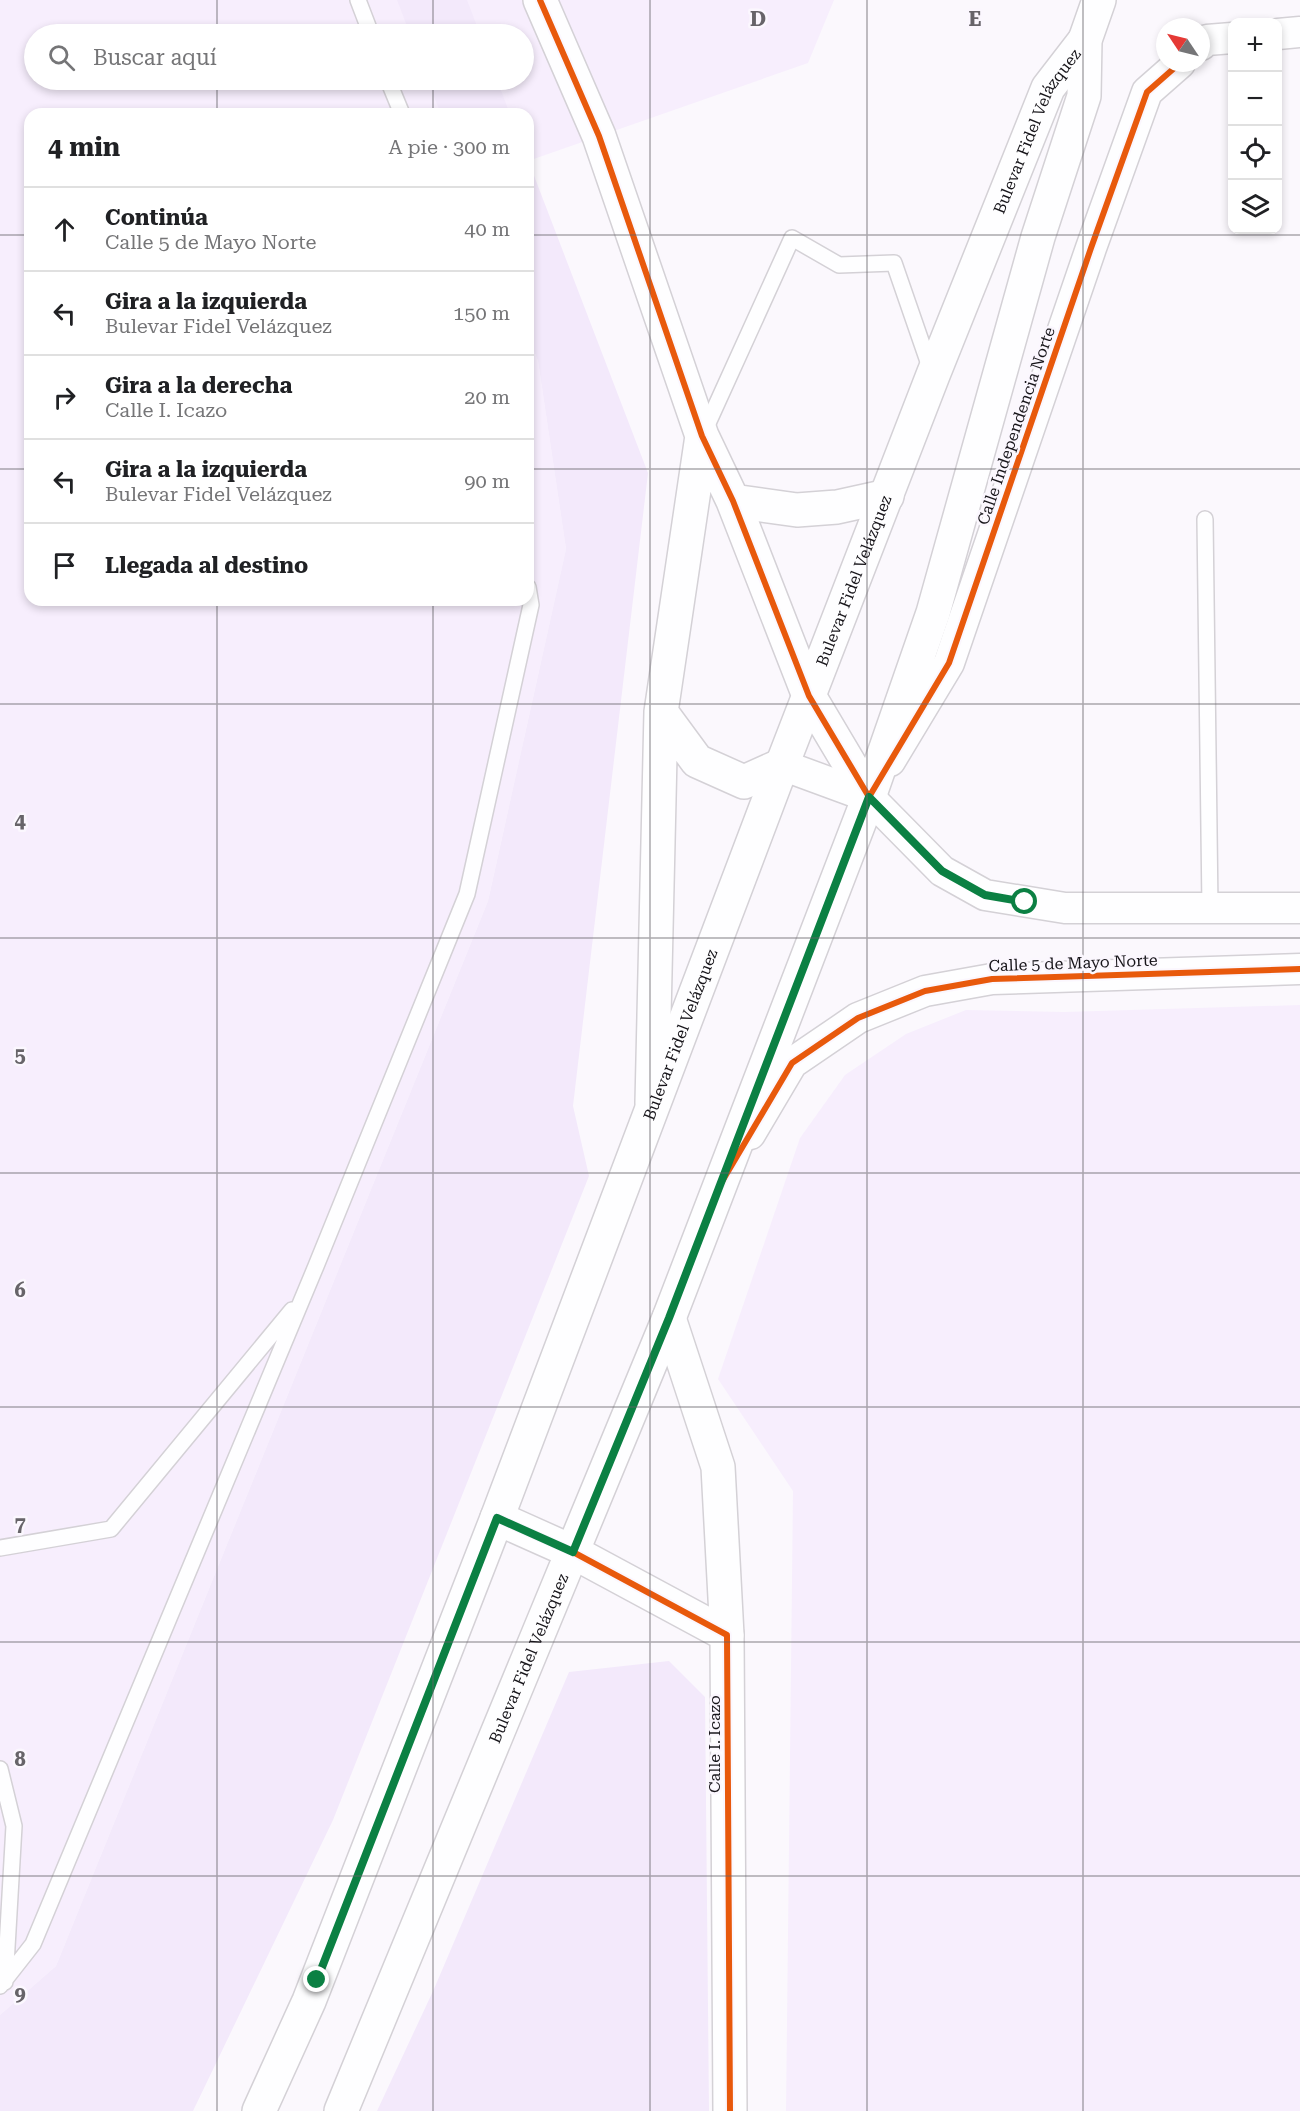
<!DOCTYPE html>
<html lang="es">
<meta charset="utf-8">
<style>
:root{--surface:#fff;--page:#f2f2f2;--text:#202124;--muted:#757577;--line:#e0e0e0}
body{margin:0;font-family:"Roboto Serif",serif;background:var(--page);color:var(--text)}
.controls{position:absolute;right:18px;top:18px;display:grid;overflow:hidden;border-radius:12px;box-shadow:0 3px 9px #0003}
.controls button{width:54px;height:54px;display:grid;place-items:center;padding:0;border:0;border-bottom:2px solid var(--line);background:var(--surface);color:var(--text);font:30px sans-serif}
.compass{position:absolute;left:1156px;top:18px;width:54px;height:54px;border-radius:50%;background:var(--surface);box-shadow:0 3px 9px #0003;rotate:305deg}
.stop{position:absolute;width:18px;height:18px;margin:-14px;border:4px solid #0b8043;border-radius:50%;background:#fff}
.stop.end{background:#0b8043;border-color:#fff;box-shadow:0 2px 6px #0008}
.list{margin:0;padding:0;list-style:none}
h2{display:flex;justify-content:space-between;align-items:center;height:78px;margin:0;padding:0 24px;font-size:26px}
h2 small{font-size:20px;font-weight:400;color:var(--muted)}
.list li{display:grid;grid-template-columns:39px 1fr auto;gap:18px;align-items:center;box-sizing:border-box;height:84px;padding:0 24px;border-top:2px solid var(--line)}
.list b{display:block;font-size:22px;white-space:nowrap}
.list p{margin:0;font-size:20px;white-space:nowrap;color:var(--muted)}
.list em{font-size:20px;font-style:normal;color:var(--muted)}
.icon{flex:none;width:33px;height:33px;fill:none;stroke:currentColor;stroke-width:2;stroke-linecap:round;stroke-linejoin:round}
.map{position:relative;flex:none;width:1300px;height:2111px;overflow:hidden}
.search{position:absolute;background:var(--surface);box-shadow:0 3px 9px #0003;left:24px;top:24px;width:510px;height:66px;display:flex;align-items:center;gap:15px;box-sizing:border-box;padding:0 21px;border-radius:33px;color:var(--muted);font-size:22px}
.panel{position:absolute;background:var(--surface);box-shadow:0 3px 9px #0003;left:24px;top:108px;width:510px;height:498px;border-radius:18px}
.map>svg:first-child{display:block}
</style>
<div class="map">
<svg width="1300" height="2111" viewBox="0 0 1300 2111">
<rect width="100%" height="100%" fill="#fbf8fd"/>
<path fill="#f7eefd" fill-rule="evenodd" d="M 0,0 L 834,0 L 808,63 L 528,161 L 528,114 L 30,114 L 30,600 L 528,600 L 528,336 L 538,361 L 566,549 L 488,901 L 56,1966 L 0,2015 ZM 34,34 L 524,34 L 524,80 L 34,80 Z
M 1300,1005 L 1300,2111 L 786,2111 L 793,1491 L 718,1379 L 800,1138 L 845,1075 L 906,1034 L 966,1010 L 1064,1012 Z"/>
<path fill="#f3e9fb" d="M 397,0 L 467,0 L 480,34 L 410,34 Z
M 427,80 L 497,80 L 510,114 L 441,114 Z
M 528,160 L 648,473 L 573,1106 L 589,1176 L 333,1820 L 193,2111 L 0,2111 L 0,2015 L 56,1966 L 488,901 L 566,549 L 538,361 L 528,336 Z
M 669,1661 L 705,1697 L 709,2111 L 377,2111 L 434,1989 L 569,1672 Z"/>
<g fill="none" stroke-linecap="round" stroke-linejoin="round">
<defs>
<path id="lane" d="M 358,0 L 371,34
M 388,80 L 402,114
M 704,432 L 792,238 L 839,265 L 894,263 L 931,370
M 1205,519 L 1210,908
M 0,1548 L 111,1529 L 292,1310
M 0,1769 L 14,1826 L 5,1982
M 0,1986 L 33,1944 L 316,1266 L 467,894 L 531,605 L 528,587"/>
<path id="street" d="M 1278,34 L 1300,32
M 1201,45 L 1207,40 L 1232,38
M 890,761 L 949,663 L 1091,248 L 1147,92 L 1180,63
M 782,765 L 869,797 L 942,871 L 985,895 L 1065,908 L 1300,908
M 750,1134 L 792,1063 L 858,1018 L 925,991 L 992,979 L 1300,969"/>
<path id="secondary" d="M 540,0 L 599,136 L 702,436 L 733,501 L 809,696 L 869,797
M 733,501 L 797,510 L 837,507 L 887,496
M 661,712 L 697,761 L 744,782 L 782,765
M 652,1103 L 661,712 L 702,436
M 497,1518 L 573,1552 L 727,1635 L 730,2111"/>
<g id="primary">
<path d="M 669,1318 L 718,1467 L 727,1635"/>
<path id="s1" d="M 259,2111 L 309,2001 L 497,1518 L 782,765 L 933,375 L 1048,88 L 1085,40"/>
<path id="s2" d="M 341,2111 L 669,1318 L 869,797 L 933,613 L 1038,237 L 1084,96 L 1085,40 L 1099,0"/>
</g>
</defs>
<use href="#lane" stroke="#d4d1d6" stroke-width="18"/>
<use href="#street" stroke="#d4d1d6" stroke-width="33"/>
<use href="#secondary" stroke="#d4d1d6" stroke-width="36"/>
<use href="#primary" stroke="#d4d1d6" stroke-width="36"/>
<use href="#lane" stroke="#fefeff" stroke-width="15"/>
<use href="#street" stroke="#fefeff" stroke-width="30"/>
<use href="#secondary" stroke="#fefeff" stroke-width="33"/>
<use href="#primary" stroke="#fefeff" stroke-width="33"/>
<defs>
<path id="cycleway" d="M 540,0 L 599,136 L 702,436 L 733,501 L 809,696 L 869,797 L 949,663 L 1091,248 L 1147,92 L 1180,63
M 720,1185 L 792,1063 L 858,1018 L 925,991 L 992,979 L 1300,969
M 497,1518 L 573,1552 L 727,1635 L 730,2111"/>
</defs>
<use href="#cycleway" stroke="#fbf7fe" stroke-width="10"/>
<use href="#cycleway" stroke="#e8590c" stroke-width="6"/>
</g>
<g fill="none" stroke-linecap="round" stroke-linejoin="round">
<path stroke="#0b8043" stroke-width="8" d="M 317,1980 L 497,1518 L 573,1552 L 669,1318 L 869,797 L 942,871 L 985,895 L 1025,902"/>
</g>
<path fill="none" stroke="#676469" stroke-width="1.5" stroke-opacity="0.55" d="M 217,0 L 217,34M 433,0 L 433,34M 650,0 L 650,2111M 867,0 L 867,2111M 1083,0 L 1083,2111M 217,80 L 217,114M 433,80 L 433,114M 0,235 L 30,235M 528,235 L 1300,235M 0,469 L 30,469M 528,469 L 1300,469M 217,600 L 217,2111M 433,600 L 433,2111M 0,704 L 1300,704M 0,938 L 1300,938M 0,1173 L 1300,1173M 0,1407 L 1300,1407M 0,1642 L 1300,1642M 0,1876 L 1300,1876"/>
<g text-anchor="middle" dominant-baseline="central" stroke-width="5" stroke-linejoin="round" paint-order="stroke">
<g font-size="16" fill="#17151a" stroke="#fbf7fe">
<text stroke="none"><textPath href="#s1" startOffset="2128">Bulevar Fidel Velázquez</textPath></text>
<text transform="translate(1016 426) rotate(-71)">Calle Independencia Norte</text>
<text stroke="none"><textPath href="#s1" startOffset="1642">Bulevar Fidel Velázquez</textPath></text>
<text transform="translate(1073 963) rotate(-2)">Calle 5 de Mayo Norte</text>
<text stroke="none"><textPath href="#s1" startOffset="1156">Bulevar Fidel Velázquez</textPath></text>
<text stroke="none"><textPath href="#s2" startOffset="490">Bulevar Fidel Velázquez</textPath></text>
<text transform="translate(714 1744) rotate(-90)">Calle I. Icazo</text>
</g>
</g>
<g font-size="20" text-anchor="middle" font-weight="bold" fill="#676469" stroke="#fbf7fe" stroke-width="5" stroke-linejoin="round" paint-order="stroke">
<text x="758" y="26">D</text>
<text x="975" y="26">E</text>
<text x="20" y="828">4</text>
<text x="20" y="1062">5</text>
<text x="20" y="1297">6</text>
<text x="20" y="1531">7</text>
<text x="20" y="1766">8</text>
<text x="20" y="2001">9</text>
</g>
</svg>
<div class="controls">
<button>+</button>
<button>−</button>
<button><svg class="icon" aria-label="locate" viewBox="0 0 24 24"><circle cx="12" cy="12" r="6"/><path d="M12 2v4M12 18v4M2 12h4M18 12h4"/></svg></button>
<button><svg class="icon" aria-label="layers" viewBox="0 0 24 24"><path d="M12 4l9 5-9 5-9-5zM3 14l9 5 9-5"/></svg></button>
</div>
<svg class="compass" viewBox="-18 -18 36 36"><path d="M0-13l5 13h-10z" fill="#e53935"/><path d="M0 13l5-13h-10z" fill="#757577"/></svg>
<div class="stop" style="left:1025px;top:902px"></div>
<div class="stop end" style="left:317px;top:1980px"></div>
<div class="search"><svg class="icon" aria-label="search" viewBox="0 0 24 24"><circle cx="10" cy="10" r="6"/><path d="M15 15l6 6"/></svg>Buscar aquí</div>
<section class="panel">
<h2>4 min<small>A pie · 300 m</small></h2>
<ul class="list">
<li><svg class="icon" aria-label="ahead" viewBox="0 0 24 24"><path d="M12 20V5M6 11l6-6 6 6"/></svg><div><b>Continúa</b><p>Calle 5 de Mayo Norte</p></div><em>40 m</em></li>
<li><svg class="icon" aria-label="left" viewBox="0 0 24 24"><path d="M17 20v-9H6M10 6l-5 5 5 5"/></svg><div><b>Gira a la izquierda</b><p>Bulevar Fidel Velázquez</p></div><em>150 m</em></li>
<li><svg class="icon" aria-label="right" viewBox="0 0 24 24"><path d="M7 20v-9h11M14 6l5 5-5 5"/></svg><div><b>Gira a la derecha</b><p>Calle I. Icazo</p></div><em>20 m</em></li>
<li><svg class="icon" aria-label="left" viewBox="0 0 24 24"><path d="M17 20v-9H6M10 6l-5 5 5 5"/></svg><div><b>Gira a la izquierda</b><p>Bulevar Fidel Velázquez</p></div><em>90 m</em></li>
<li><svg class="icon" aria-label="arrive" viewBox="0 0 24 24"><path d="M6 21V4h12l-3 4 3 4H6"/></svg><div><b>Llegada al destino</b></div></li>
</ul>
</section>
</div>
